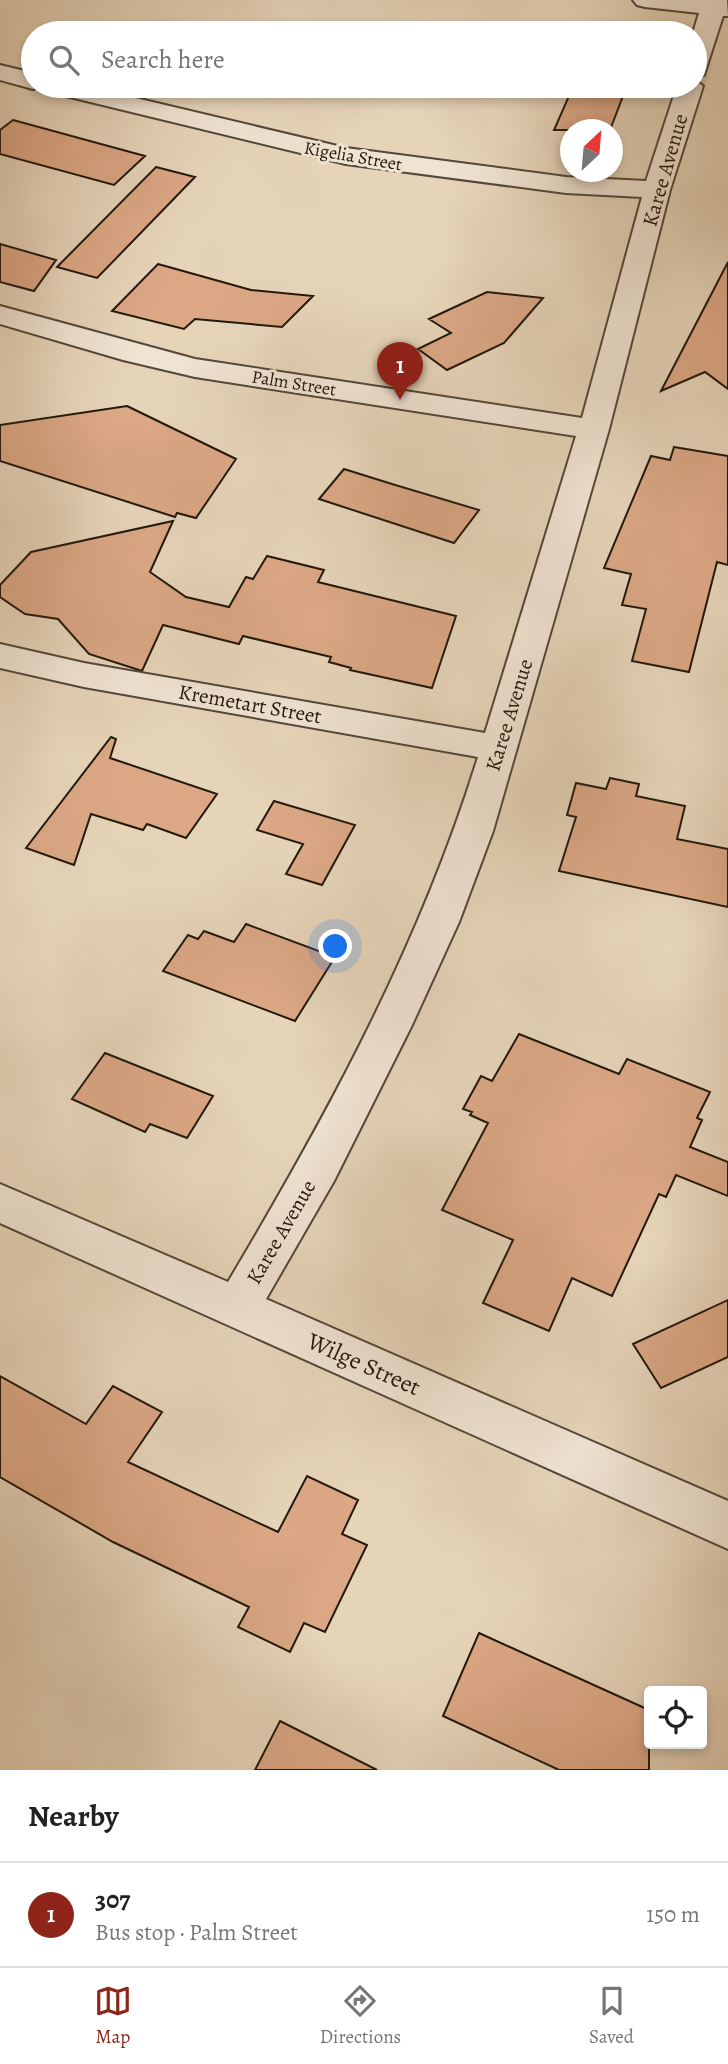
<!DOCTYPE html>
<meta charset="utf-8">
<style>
:root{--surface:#fff;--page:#f2f2f2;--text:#222;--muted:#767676;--line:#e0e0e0;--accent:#8f2418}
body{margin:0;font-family:Alegreya,serif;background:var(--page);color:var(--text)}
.controls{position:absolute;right:21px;bottom:21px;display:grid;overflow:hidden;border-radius:7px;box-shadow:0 4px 10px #0003}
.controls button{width:63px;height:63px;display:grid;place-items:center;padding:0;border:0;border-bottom:2px solid var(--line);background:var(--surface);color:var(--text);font:35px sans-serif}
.compass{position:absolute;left:560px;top:119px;width:63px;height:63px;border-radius:50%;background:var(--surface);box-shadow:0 4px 10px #0003;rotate:26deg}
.you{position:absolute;left:336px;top:947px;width:24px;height:24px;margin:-18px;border:5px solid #fff;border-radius:50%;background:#1a73e8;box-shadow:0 0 0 10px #1a73e833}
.badge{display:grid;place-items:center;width:46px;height:46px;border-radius:50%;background:var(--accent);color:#fff;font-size:23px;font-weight:700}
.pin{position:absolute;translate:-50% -58px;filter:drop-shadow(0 2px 4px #0008)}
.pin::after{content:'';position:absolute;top:37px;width:24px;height:21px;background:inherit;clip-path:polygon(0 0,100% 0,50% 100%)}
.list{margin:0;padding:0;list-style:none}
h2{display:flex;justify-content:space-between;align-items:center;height:91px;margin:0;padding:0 28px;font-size:30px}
h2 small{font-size:23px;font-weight:400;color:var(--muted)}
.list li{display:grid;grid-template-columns:46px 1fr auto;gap:21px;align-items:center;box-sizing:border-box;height:105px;padding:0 28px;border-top:2px solid var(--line)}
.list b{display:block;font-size:26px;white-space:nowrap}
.list p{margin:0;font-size:23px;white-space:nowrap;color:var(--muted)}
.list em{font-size:23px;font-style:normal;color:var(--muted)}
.icon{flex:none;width:38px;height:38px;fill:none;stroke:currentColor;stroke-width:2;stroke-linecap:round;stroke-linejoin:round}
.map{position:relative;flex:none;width:728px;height:1770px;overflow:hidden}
.search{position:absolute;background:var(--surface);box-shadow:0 4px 10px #0003;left:21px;right:21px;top:21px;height:77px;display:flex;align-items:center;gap:18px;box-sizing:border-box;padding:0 24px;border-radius:38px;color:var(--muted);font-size:26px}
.sheet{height:196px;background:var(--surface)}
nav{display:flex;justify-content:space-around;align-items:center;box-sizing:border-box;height:98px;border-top:2px solid var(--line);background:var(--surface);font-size:19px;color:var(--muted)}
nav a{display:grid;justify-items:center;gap:4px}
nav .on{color:var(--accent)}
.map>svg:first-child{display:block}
</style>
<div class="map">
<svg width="728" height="1770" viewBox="0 0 728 1770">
<rect width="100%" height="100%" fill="#e6d4b9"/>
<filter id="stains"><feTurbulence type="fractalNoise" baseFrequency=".00286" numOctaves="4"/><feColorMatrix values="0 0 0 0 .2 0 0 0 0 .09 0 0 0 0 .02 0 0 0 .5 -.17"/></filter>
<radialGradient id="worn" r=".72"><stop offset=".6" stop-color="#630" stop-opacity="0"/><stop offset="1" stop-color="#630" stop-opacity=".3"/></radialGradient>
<path fill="#dba785" stroke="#22180d" stroke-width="2" d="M 572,89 L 623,96 L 610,130 L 554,130 Z
M 13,120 L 145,156 L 114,185 L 0,154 L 0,130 Z
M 156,167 L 195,177 L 97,278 L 57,267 Z
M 0,244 L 56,260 L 34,291 L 0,282 Z
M 728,262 L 728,389 L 705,372 L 661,391 Z
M 158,264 L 251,290 L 313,296 L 282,327 L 195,319 L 184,329 L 112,311 Z
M 487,292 L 543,298 L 504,343 L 447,370 L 418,349 L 451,333 L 429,319 Z
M 127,406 L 236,459 L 196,518 L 177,513 L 175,517 L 0,461 L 0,425 Z
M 674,447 L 728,456 L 728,565 L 717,562 L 689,672 L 632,661 L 646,609 L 622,605 L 631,574 L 604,568 L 651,456 L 670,460 Z
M 344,469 L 392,484 L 479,510 L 454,543 L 319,499 Z
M 173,521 L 150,572 L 186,597 L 229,607 L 246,577 L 253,579 L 267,556 L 324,570 L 318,582 L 456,616 L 432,688 L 350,670 L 351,668 L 329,662 L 331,657 L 243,636 L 239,644 L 163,625 L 142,671 L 89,654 L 58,619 L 25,614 L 0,597 L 0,585 L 31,552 Z
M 111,737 L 116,739 L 110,758 L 217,794 L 186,838 L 147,824 L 143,830 L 91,814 L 74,865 L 26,848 Z
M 610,778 L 639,784 L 636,796 L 685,806 L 677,839 L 728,849 L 728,907 L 559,871 L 576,817 L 567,815 L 576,783 L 606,789 Z
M 274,801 L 355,825 L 322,885 L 286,874 L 303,844 L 257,830 Z
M 246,924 L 335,957 L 295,1021 L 163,971 L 188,935 L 198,939 L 204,931 L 234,942 Z
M 519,1034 L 619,1074 L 627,1059 L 710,1092 L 697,1118 L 702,1120 L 690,1147 L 728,1162 L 728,1196 L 676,1175 L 666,1197 L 659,1194 L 612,1296 L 572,1278 L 549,1331 L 483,1303 L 513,1240 L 442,1210 L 488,1123 L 470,1115 L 472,1112 L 463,1109 L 481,1076 L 492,1081 Z
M 105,1053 L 213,1096 L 187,1138 L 150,1124 L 145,1132 L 72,1099 Z
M 728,1300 L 728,1357 L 661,1388 L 633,1344 Z
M 0,1376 L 86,1424 L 113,1386 L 162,1412 L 128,1462 L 278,1532 L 307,1476 L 358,1500 L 342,1534 L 367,1545 L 325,1632 L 304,1623 L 290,1652 L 238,1627 L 249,1607 L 113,1542 L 0,1477 Z
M 479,1633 L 649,1710 L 649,1770 L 559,1770 L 443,1716 Z
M 280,1721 L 377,1770 L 255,1770 Z"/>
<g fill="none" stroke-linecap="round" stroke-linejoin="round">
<defs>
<path id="minor" d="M 633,0 L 727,0 L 728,16 L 723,16 L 704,75 L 695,77 L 693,33 L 699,13 L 645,7 L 637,5 Z
M 0,65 L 33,73 L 33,86 L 85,86 L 346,148 L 566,177 L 646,181 L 677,86 L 695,86 L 695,80 L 703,86 L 670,190 L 609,429 L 493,831 L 459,922 L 412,1025 L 334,1181 L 266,1299 L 728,1501 L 728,1549 L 0,1223 L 0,1184 L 228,1282 C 328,1114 420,945 478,757 L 84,687 L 0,668 L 0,644 L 84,663 L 485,733 L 576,436 L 195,377 L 123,360 L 0,324 L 0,306 L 195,359 L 582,418 L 642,197 L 566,193 L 346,164 L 45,91 L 42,86 L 33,89 L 0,80 Z"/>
</defs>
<use href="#minor" stroke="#534738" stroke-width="4"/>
<use href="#minor" fill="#efe3d2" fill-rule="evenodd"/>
</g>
<g text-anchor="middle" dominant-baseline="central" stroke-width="6" stroke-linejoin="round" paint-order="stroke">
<g font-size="18" fill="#22180d" stroke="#efe3d2">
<text transform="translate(353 156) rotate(10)">Kigelia Street</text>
<text transform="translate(294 383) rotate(9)">Palm Street</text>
</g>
<g font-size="21" fill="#22180d" stroke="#efe3d2">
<text transform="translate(665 170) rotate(-74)">Karee Avenue</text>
<text transform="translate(250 704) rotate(10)">Kremetart Street</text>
<text transform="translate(509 715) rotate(-73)">Karee Avenue</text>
<text transform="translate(281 1232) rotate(-60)">Karee Avenue</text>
</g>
<g font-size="24" fill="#22180d" stroke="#efe3d2">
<text transform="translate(364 1364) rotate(24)">Wilge Street</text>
</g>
</g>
<rect width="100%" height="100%" filter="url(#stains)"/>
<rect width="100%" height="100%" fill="url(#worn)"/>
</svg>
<div class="controls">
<button><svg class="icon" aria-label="locate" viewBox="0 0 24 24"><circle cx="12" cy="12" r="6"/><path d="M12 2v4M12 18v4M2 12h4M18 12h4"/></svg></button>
</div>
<svg class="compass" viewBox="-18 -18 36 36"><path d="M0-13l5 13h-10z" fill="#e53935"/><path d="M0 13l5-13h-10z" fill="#767676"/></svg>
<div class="you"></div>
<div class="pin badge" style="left:400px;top:400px">1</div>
<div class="search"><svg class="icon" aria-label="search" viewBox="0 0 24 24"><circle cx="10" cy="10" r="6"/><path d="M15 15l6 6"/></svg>Search here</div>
</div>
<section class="sheet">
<h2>Nearby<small></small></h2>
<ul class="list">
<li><span class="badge">1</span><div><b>307</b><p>Bus stop · Palm Street</p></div><em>150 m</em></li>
</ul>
</section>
<nav>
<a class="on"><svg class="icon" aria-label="map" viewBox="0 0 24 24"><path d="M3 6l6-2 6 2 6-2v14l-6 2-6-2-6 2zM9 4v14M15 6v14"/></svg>Map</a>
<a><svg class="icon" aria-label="directions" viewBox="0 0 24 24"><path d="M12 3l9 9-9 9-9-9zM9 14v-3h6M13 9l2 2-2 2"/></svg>Directions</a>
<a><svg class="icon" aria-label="saved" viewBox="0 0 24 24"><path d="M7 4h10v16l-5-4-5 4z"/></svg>Saved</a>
</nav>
